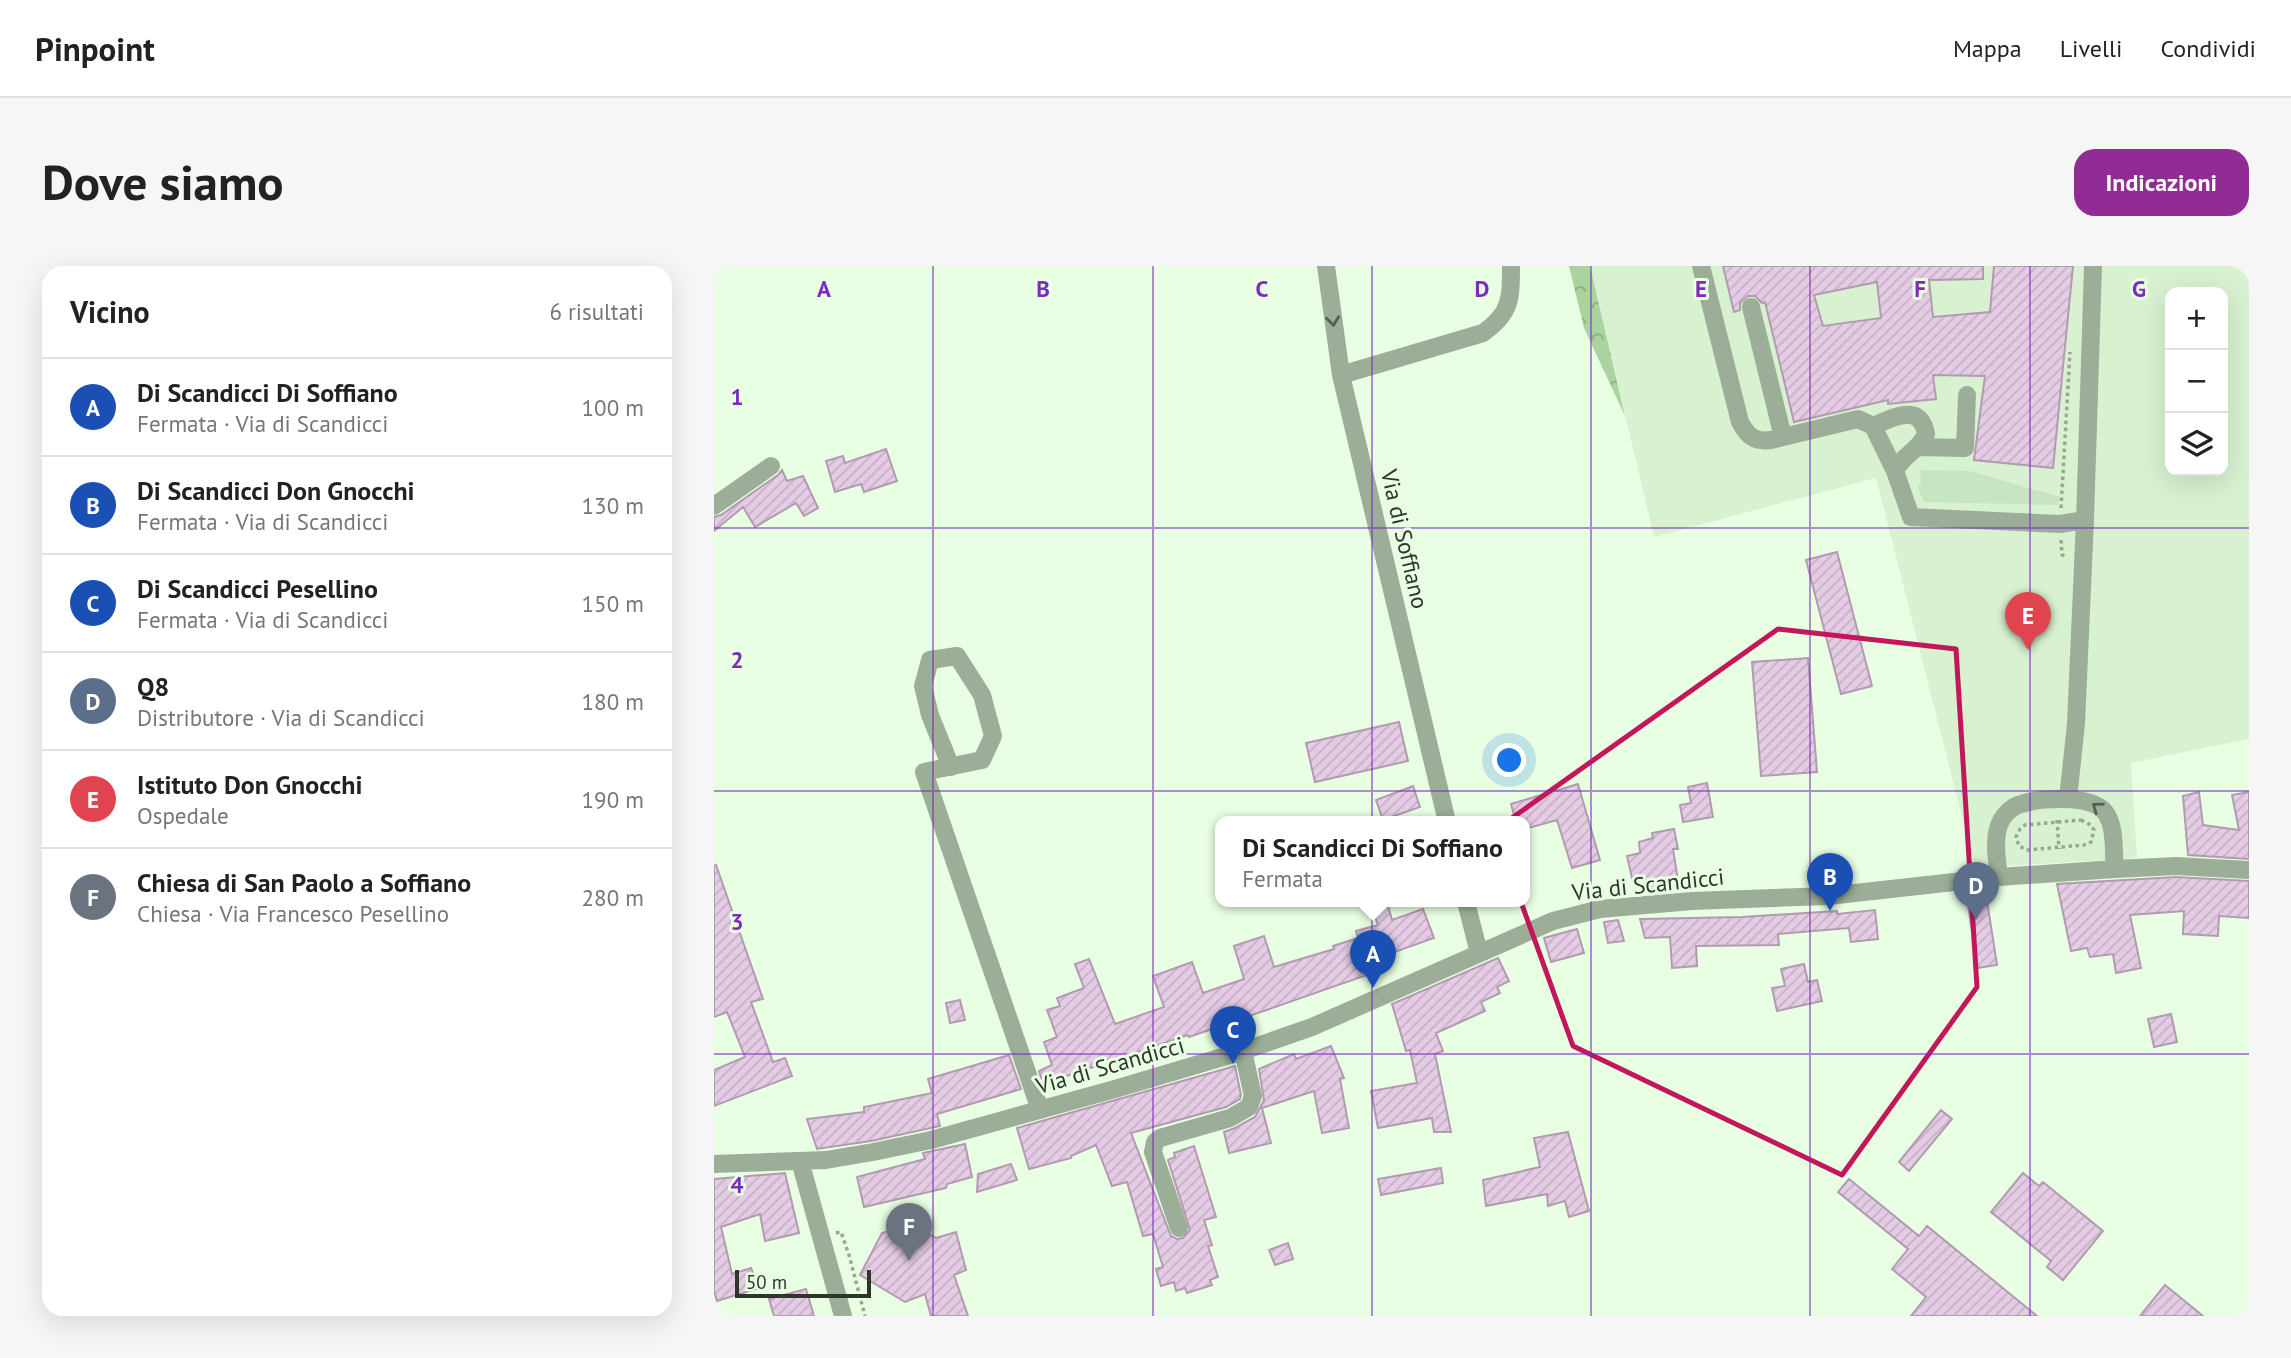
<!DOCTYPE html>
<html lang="it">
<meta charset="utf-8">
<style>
:root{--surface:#fff;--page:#f6f6f6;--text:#222;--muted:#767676;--line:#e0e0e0;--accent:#902c93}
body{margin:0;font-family:"PT Sans",sans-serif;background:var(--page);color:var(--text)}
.controls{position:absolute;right:21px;top:21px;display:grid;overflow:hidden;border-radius:14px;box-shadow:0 7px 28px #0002}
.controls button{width:63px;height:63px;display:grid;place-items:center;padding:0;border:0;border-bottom:2px solid var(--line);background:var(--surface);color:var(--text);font:35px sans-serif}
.scale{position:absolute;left:21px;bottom:18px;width:136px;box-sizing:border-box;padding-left:7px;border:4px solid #2e362c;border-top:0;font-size:19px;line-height:24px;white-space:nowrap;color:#2e362c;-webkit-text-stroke:5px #e9ffe3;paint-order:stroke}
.you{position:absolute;left:796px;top:495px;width:24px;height:24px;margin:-18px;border:5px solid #fff;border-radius:50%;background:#1a73e8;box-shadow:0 0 0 10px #1a73e833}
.badge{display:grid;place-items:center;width:46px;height:46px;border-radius:50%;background:var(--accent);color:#fff;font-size:23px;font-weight:700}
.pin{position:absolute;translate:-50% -58px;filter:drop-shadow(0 2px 4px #0008)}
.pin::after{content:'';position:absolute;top:37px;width:24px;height:21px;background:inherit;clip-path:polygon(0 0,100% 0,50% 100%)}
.popup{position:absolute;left:501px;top:550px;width:315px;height:91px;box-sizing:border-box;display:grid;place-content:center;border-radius:14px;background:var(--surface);filter:drop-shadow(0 2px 5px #0005);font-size:23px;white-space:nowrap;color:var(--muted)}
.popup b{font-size:26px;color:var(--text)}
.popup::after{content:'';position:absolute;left:50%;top:100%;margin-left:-14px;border:14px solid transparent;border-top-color:var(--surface)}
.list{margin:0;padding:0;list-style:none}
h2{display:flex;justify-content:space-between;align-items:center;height:91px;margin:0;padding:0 28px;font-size:30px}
h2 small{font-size:23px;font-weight:400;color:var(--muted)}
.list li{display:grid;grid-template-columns:46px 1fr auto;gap:21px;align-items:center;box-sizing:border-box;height:98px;padding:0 28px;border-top:2px solid var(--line)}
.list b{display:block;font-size:26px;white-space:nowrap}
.list p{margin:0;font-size:23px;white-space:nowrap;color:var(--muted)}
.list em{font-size:23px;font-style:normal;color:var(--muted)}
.icon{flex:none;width:38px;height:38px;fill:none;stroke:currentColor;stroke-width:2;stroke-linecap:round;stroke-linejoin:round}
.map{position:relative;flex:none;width:1535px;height:1050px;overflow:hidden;border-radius:21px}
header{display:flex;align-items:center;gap:42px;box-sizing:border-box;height:98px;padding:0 35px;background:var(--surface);border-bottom:2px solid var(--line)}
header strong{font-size:33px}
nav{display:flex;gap:38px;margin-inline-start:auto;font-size:24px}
.intro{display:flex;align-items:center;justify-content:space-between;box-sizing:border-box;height:168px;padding:0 42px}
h1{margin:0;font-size:49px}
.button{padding:18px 32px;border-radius:21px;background:var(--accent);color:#fff;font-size:24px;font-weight:700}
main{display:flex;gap:42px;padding:0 42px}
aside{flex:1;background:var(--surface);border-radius:21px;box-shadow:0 7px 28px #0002}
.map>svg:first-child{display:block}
</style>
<header>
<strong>Pinpoint</strong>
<nav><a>Mappa</a><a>Livelli</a><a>Condividi</a></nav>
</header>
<div class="intro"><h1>Dove siamo</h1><a class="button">Indicazioni</a></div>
<main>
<aside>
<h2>Vicino<small>6 risultati</small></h2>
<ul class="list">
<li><span class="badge" style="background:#1a4fb4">A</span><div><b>Di Scandicci Di Soffiano</b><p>Fermata · Via di Scandicci</p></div><em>100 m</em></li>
<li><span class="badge" style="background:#1a4fb4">B</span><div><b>Di Scandicci Don Gnocchi</b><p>Fermata · Via di Scandicci</p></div><em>130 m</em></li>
<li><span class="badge" style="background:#1a4fb4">C</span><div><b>Di Scandicci Pesellino</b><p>Fermata · Via di Scandicci</p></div><em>150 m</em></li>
<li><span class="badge" style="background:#5c6f8a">D</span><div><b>Q8</b><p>Distributore · Via di Scandicci</p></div><em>180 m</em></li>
<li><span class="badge" style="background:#e0444e">E</span><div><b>Istituto Don Gnocchi</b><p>Ospedale</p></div><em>190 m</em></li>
<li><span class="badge" style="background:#6b7280">F</span><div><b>Chiesa di San Paolo a Soffiano</b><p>Chiesa · Via Francesco Pesellino</p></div><em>280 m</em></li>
</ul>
</aside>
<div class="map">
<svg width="1535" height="1050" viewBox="0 0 1535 1050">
<defs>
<pattern id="forest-crowns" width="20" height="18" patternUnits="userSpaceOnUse" patternTransform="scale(1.75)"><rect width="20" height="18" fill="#aad3a0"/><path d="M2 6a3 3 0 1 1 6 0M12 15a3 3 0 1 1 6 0" fill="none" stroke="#8bac83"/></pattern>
<pattern id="building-hatch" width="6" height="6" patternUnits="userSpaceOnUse" patternTransform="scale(1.75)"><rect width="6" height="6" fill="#e5cce5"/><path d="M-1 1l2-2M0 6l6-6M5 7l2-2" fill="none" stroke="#c5b0c5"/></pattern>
</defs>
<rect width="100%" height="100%" fill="#e9ffe3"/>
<path fill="#d8f1d1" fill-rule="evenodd" d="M 876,0 L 1535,0 L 1535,473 L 1417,497 L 1423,592 L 1261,602 L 1162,212 L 940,271 ZM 1456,26 L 1509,26 L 1509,205 L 1456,205 Z"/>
<path fill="#c8e5c1" d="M 1206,204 L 1256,205 L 1346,231 L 1344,239 L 1210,236 L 1203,220 L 1207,218 Z"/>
<path fill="url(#forest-crowns)" d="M 855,0 L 876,0 L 911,150 L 870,62 Z"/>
<path fill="url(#building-hatch)" stroke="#b29ab1" stroke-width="2" fill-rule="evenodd" d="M 1009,0 L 1269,0 L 1269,13 L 1215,14 L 1219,51 L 1276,46 L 1280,0 L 1359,0 L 1339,202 L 1260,194 L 1271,110 L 1219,109 L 1222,133 L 1174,138 L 1174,134 L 1080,156 L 1051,36 L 1048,37 L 1041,30 L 1034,30 L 1026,37 L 1026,44 L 1020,46 ZM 1163,16 L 1167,52 L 1109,60 L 1100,29 Z
M 172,183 L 183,215 L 150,226 L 147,218 L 121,226 L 112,195 L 129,190 L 131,197 Z
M 68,204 L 73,215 L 89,210 L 104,242 L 90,250 L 82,237 L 41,261 L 29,241 L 0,265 L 0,251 L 7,249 L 64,209 Z
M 1123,286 L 1158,420 L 1127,428 L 1092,294 Z
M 1094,392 L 1103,506 L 1047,510 L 1038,396 Z
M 685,456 L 694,495 L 601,516 L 592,477 Z
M 993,517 L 999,551 L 969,556 L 966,539 L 977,537 L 974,521 Z
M 864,518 L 886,594 L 858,602 L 843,554 L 811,563 L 811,556 L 802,556 L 797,538 Z
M 699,520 L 706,541 L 669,554 L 662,534 Z
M 1485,526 L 1489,559 L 1525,564 L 1518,529 L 1535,526 L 1535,593 L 1474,589 L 1469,530 Z
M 960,563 L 964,583 L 959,583 L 965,621 L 933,625 L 929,610 L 918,612 L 913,590 L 926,587 L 925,576 L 939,572 L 938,567 Z
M 2,599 L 49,733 L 37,736 L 59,796 L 71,792 L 78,810 L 0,840 L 0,804 L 31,791 L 13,746 L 0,751 L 0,600 Z
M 1462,611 L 1535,615 L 1535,652 L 1505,650 L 1504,670 L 1469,668 L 1470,645 L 1416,649 L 1427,702 L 1402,707 L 1399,688 L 1376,691 L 1373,682 L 1357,685 L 1343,618 Z
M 1273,635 L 1283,699 L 1263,702 L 1254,638 Z
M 656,636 L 673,636 L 678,654 L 709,643 L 720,672 L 672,689 L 676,701 L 475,771 L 474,769 L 329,818 L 325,805 L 338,799 L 330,776 L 343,771 L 333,744 L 346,740 L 343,732 L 370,722 L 361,698 L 375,693 L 401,758 L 450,741 L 439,710 L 478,696 L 489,727 L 530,713 L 520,680 L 550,670 L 560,701 L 620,683 L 619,680 L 644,672 L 642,665 L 664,659 Z
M 1161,644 L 1164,673 L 1137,676 L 1135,662 L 1064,668 L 1065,679 L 982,680 L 983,700 L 958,702 L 956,671 L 931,672 L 926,653 L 1028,651 L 1123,645 L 1123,648 Z
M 904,654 L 910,675 L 894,677 L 890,656 Z
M 863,663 L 870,687 L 837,696 L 830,672 Z
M 784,692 L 795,715 L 783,721 L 786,727 L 767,736 L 771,745 L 722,767 L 729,785 L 721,788 L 737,866 L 720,866 L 718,852 L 664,862 L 657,825 L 703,817 L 696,784 L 692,785 L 678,738 Z
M 1090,698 L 1094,716 L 1103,714 L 1108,735 L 1063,745 L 1058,722 L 1071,720 L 1067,703 Z
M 246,734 L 251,754 L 236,757 L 232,737 Z
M 1457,748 L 1463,776 L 1440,781 L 1434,753 Z
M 617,780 L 630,812 L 626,813 L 635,862 L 608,867 L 600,825 L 548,842 L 557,877 L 515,887 L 510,866 L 521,862 L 541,851 L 550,834 L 545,803 L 580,788 L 582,793 Z
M 295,789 L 307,823 L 223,848 L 226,860 L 157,875 L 103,883 L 93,853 L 150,846 L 150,841 L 218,827 L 214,813 Z
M 521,800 L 527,829 L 526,833 L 512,841 L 417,867 L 457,970 L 463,973 L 469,972 L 476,964 L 454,894 L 461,891 L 460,887 L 480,880 L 502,951 L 490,954 L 498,979 L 494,980 L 504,1011 L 496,1014 L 498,1019 L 473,1027 L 471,1022 L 462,1025 L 460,1016 L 447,1020 L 442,1003 L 449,1001 L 439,968 L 429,970 L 413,916 L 398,920 L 382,879 L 357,890 L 357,892 L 315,903 L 303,862 Z
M 1227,844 L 1238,853 L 1195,905 L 1185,896 Z
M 854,866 L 875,945 L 855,951 L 851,935 L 834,940 L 833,928 L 772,940 L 769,914 L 826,901 L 820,872 Z
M 251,878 L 258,911 L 233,918 L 232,922 L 150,941 L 143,911 L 211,893 L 209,887 Z
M 297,898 L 303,914 L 263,926 L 264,908 Z
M 727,902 L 729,917 L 667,929 L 664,913 Z
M 71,907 L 85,967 L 51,975 L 46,948 L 7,961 L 18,1008 L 37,1002 L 45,1022 L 3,1035 L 0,1025 L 0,913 Z
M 1309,907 L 1325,920 L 1329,916 L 1389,965 L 1349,1014 L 1333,1001 L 1337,995 L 1277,946 Z
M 1135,913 L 1205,970 L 1213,960 L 1323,1050 L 1197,1050 L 1212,1031 L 1178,1003 L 1194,983 L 1124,926 Z
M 198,958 L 222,972 L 242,966 L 252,1004 L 240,1009 L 254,1050 L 217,1050 L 211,1028 L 191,1036 L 146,1009 L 168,967 Z
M 574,977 L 579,993 L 561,999 L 555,984 Z
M 1451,1019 L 1489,1050 L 1426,1050 Z
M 92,1023 L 100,1050 L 60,1050 L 55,1033 Z"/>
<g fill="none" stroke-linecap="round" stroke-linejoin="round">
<path stroke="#97a793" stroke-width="3.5" stroke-dasharray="3.5 3.5" stroke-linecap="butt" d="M 1347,242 L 1356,86
M 1347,274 L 1348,289 L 1353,290
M 1343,554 L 1345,583
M 1367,554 L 1377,559 L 1380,564 L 1377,576 L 1370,579 L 1313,584 L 1305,580 L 1302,571 L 1306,563 L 1311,559 Z
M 122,967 L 127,966 L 135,989 L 151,1050"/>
<path stroke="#9cae98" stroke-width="18" d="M 612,0 L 627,109 L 733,556
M 987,0 L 1026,156 C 1034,171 1041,176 1057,174 L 1144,153 L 1159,160
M 1037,41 L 1069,171
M 627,109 L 769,67 C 797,47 797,33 797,0
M 1203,181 L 1251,182 L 1253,129
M 1181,205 C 1188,189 1206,184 1212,168 C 1206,136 1179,152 1159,160 L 1181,205 L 1197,251 L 1346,258 L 1371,254
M 0,240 L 57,200
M 237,501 L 216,449 L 209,420 L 216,394 L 243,390 L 268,429 L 279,470 L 268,494 L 210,506 L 326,844
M 1354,533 L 1362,458 L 1371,254 L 1379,0
M 1285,611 C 1283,593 1278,570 1288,553 C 1291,548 1298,541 1304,539 C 1324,532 1377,528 1391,546 C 1402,560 1399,586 1401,603
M 752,636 L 765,687
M 86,895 L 129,1050
M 0,898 L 112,894 L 159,886 L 217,874 L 401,823 L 529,785 L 598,761 L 839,655 L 886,643 L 978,635 L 1114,630 L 1285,611 L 1401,603 L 1462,600 L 1535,604
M 465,962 L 439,886 L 441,876 L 446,872 L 516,852 L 535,841 L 539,830 L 529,785"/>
</g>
<defs><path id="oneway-chevron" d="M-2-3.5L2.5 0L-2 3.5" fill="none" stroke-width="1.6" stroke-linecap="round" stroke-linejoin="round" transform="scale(1.75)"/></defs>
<g stroke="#546052">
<use href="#oneway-chevron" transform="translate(619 55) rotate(83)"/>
<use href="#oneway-chevron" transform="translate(1383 541) rotate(-144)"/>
</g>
<path fill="none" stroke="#c2185b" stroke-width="5" stroke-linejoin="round" d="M 1064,363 L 1242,383 L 1263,721 L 1128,909 L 859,780 L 781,564 Z"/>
<path fill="none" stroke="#7b2cbf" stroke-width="2" stroke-opacity="0.55" d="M 219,0 L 219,1050M 439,0 L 439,1050M 658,0 L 658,1050M 877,0 L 877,1050M 1096,0 L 1096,1050M 1316,0 L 1316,1050M 0,262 L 1535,262M 0,525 L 1535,525M 0,788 L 1535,788"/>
<g text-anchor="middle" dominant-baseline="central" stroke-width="6" stroke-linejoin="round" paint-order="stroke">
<g font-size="23" fill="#2e362c" stroke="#e9ffe3">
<text transform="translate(691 273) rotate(77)">Via di Soffiano</text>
<text transform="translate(934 618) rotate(-6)">Via di Scandicci</text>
<text transform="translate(396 799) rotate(-16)">Via di Scandicci</text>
</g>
</g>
<g font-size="23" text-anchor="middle" font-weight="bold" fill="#7b2cbf" stroke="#e9ffe3" stroke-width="6" stroke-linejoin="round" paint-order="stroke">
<text x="110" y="31">A</text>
<text x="329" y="31">B</text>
<text x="548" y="31">C</text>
<text x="768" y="31">D</text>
<text x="987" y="31">E</text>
<text x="1206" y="31">F</text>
<text x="1425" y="31">G</text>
<text x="23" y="139">1</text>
<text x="23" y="402">2</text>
<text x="23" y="664">3</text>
<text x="23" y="927">4</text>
</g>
</svg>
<div class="controls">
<button>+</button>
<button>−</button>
<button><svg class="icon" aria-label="layers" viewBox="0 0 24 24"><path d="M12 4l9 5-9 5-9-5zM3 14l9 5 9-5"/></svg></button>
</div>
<div class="scale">50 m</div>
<div class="you"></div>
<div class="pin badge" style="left:659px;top:722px;background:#1a4fb4">A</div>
<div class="popup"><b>Di Scandicci Di Soffiano</b>Fermata</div>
<div class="pin badge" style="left:1116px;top:645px;background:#1a4fb4">B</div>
<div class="pin badge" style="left:519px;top:798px;background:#1a4fb4">C</div>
<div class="pin badge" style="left:1262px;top:654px;background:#5c6f8a">D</div>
<div class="pin badge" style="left:1314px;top:384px;background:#e0444e">E</div>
<div class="pin badge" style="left:195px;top:995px;background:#6b7280">F</div>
</div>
</main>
